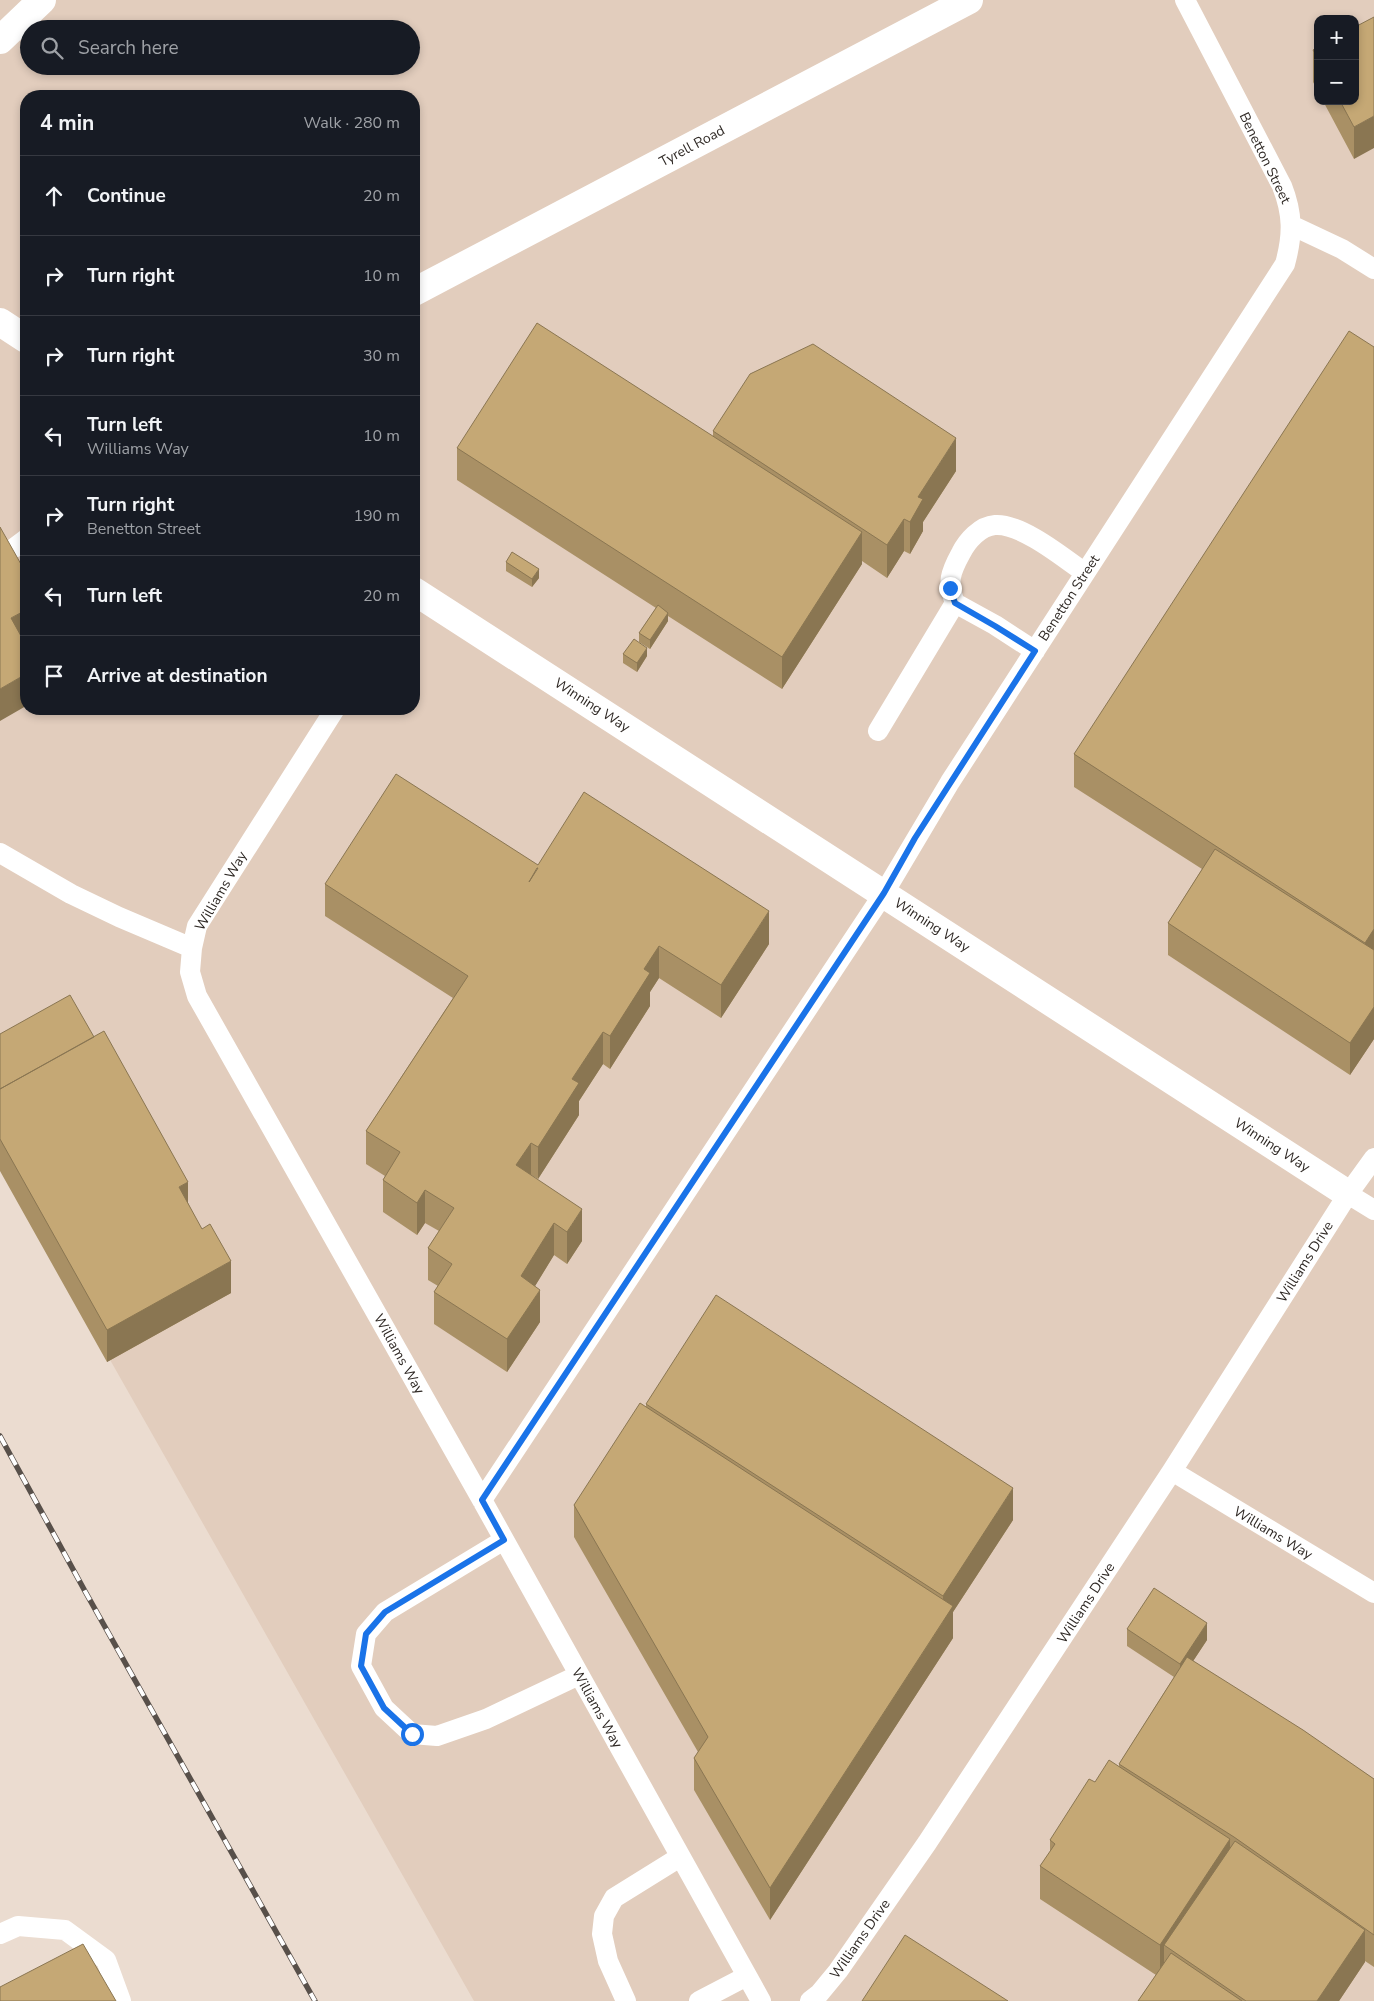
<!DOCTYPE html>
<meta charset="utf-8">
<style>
:root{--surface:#171b24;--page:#20242c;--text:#f1f3f6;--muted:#9ea1a6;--line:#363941}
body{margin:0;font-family:"Nunito Sans",sans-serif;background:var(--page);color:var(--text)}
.controls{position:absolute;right:15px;top:15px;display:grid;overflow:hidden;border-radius:10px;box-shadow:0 2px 8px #0003}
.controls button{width:45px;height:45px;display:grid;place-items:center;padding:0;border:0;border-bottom:1px solid var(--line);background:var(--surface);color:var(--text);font:25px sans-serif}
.stop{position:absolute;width:15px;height:15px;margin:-11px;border:4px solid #1a73e8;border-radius:50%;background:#fff}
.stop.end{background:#1a73e8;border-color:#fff;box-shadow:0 1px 5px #0008}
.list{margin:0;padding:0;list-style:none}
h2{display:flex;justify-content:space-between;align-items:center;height:65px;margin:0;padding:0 20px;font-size:21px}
h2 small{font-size:16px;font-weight:400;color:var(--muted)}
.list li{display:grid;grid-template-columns:32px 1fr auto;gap:15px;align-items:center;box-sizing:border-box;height:80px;padding:0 20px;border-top:1px solid var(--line)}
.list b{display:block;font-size:19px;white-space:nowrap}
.list p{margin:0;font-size:16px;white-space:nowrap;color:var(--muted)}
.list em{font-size:16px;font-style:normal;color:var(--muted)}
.icon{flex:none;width:28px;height:28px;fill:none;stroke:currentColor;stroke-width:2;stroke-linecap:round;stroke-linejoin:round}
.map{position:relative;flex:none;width:1374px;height:2001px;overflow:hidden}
.search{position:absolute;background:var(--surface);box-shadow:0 2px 8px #0003;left:20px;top:20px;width:400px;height:55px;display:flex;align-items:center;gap:12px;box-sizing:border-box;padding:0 18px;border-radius:28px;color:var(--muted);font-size:19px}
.panel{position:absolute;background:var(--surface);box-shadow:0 2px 8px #0003;left:20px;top:90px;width:400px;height:625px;border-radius:20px}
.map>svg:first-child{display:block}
</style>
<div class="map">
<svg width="1374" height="2001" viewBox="0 0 1374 2001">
<rect width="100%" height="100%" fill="#ebdcd0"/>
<path fill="#e2cdbd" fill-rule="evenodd" d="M 0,0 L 1374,0 L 1374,2001 L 474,2001 L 0,1166 ZM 1318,19 L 1355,19 L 1355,101 L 1318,101 ZM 29,29 L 411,29 L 411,66 L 29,66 ZM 26,96 L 414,96 L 414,709 L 26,709 Z"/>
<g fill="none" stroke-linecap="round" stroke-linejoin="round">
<path stroke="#fff" stroke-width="20" d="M 1291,225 L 1342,249 L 1374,269
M 14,548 L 26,539
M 1035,651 L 995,625 L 955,603 C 947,582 950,573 961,553 C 967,541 980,526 995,525 C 1021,523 1064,558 1085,573
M 335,709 L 197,926 L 192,948 L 190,972 L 197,996 L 482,1500 L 761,2001
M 878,731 L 955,603
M 0,853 L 71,894 L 119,917 L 192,948
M 1348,1194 L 1374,1210
M 1172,1471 L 1374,1593
M 482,1500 L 884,893 L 950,782 L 1285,264 C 1293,235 1293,214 1282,186 L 1185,0
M 504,1540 L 385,1612 L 366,1634 L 361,1666 L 384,1708 L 412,1734 L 437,1736 L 486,1719 L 579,1675
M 0,1934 L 18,1926 L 65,1930 L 106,1960 L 121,2001
M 626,2001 L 608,1961 L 602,1934 L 604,1916 L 614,1898 L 680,1857
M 699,2001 L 747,1976
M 810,2001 L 819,1994 L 838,1971 L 927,1843 L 1172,1471 L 1348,1194 L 1374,1158"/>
<path stroke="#fff" stroke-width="28" d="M 0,40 L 42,0
M 414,292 L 969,0
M 0,322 L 26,339
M 414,591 L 1348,1194"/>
<defs>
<path id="rail" d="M 0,1436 L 86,1593 L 315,2001"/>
</defs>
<use href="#rail" stroke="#58504a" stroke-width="5.5"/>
<use href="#rail" stroke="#fff" stroke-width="4" stroke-dasharray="11" stroke-linecap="butt"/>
</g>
<path fill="#a99065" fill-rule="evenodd" d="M 1318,47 L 1318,91 L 1313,82 L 1313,50 Z
M 1323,101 L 1355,101 L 1354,159 Z
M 1374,347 L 1374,1039 L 1350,1075 L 1168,955 L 1168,923 L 1202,869 L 1074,787 L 1074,754 Z
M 713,431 L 956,471 L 923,522 L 923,531 L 910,554 L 904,551 L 887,578 L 862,561 L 862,564 L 782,689 L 668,616 L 668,621 L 650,649 L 639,642 L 639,633 L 656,608 L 457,480 L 457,448 L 713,436 Z
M 506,562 L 539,578 L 532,587 L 506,571 Z
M 623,654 L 647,656 L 637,672 L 623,663 Z
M 538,865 L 769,944 L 721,1018 L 659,978 L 650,992 L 650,1006 L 610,1069 L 603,1064 L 579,1101 L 579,1115 L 538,1179 L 531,1175 L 582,1241 L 567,1264 L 554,1255 L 535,1286 L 540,1322 L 507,1372 L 434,1324 L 434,1292 L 438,1286 L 428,1280 L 428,1248 L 439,1231 L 425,1223 L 417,1235 L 383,1212 L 383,1180 L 385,1176 L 366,1164 L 366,1131 L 453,998 L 325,916 L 325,884 ZM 537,868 L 538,868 L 529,882 Z
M 0,1034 L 188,1203 L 231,1293 L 107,1362 L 0,1171 Z
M 646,1404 L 1013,1520 L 953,1612 L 953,1638 L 770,1920 L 694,1790 L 694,1758 L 698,1752 L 574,1537 L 574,1505 L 646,1407 Z
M 1127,1629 L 1207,1640 L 1193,1661 L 1374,1779 L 1374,1967 L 1365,1961 L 1365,1962 L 1339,2001 L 1138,2001 L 1156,1975 L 1040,1899 L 1040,1866 L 1050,1852 L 1050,1840 L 1095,1782 L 1119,1766 L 1119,1764 L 1174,1677 L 1127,1646 Z"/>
<path fill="#8a7652" d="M 1374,116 L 1374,148 L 1354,159 L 1354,127 Z
M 956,438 L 956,471 L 923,522 L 923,531 L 910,554 L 910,522 L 918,497 Z
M 904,519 L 904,551 L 887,578 L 887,545 Z
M 862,532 L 862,564 L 782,689 L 782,657 Z
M 539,569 L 539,578 L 532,587 L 532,579 Z
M 26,610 L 26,642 L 11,651 L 11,618 Z
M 668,613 L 668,621 L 650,649 L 650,640 Z
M 647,648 L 647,656 L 637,672 L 637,663 Z
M 26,674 L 26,706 L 0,721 L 0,689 Z
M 769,911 L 769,944 L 721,1018 L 721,985 Z
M 1374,929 L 1374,962 L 1365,975 L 1365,943 Z
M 659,946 L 659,978 L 650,992 L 650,1006 L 610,1069 L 610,1036 L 644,969 Z
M 1374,1007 L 1374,1039 L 1350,1075 L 1350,1043 Z
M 603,1032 L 603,1064 L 579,1101 L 579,1115 L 538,1179 L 538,1147 L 572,1079 Z
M 531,1143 L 531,1175 L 516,1165 Z
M 188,1182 L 188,1215 L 179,1187 Z
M 425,1190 L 425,1223 L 417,1235 L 417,1203 Z
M 582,1209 L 582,1241 L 567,1264 L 567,1232 Z
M 554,1223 L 554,1255 L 521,1309 L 521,1276 Z
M 231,1261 L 231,1293 L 107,1362 L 107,1330 Z
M 540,1290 L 540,1322 L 507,1372 L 507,1339 Z
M 1013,1488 L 1013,1520 L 953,1612 L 953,1638 L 770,1920 L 770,1888 L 943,1622 L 943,1596 Z
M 1207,1623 L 1207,1640 L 1180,1681 L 1180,1664 Z
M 1230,1839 L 1230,1871 L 1164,1945 L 1164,1972 L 1160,1978 L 1160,1945 Z
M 1365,1930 L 1365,1962 L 1339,2001 L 1317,2001 Z"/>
<path fill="#c5a875" stroke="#8a7652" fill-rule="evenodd" d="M 1374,17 L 1374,116 L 1354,127 L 1340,101 L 1355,101 L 1355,27 Z
M 1318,47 L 1318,58 L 1313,50 Z
M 537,323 L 862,532 L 782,657 L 457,448 Z
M 1349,331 L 1374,347 L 1374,929 L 1365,943 L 1074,754 Z
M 813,344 L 956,438 L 918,497 L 923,499 L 910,522 L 904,519 L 887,545 L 713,431 L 750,374 Z
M 0,527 L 26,573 L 26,610 L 11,618 L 26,645 L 26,674 L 0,689 Z
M 512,552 L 539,569 L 532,579 L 506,562 Z
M 658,605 L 668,613 L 650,640 L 639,633 Z
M 634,639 L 647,648 L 637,663 L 623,654 Z
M 396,774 L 538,865 L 584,792 L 769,911 L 721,985 L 659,946 L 644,969 L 650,973 L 610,1036 L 603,1032 L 572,1079 L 579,1083 L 538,1147 L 531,1143 L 516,1165 L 582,1209 L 567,1232 L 554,1223 L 521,1276 L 540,1290 L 507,1339 L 434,1292 L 452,1264 L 428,1248 L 454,1208 L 425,1190 L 417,1203 L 383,1180 L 400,1152 L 366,1131 L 468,976 L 325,884 ZM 537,868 L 538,868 L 529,882 Z
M 1215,849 L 1374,950 L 1374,1007 L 1350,1043 L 1168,923 Z
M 70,995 L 94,1037 L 0,1089 L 0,1034 Z
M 104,1031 L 188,1182 L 179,1187 L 202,1229 L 210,1224 L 231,1261 L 107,1330 L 0,1139 L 0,1089 Z
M 716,1295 L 1013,1488 L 943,1596 L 646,1404 Z
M 640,1403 L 953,1606 L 770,1888 L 694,1758 L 708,1737 L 574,1505 Z
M 1154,1588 L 1207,1623 L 1180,1664 L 1127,1629 Z
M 1187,1657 L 1303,1730 L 1374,1779 L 1374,1935 L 1234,1837 L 1119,1764 Z
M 1109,1760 L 1230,1839 L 1160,1945 L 1040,1866 L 1055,1844 L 1050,1840 L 1089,1779 L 1095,1782 Z
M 1235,1841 L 1365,1930 L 1317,2001 L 1246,2001 L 1164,1945 Z
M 905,1935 L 1008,2001 L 862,2001 Z
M 83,1944 L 116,2001 L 0,2001 L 0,1987 Z
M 1171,1953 L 1242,2001 L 1138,2001 Z"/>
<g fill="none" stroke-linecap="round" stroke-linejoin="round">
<path stroke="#1a73e8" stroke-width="6" d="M 412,1734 L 384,1708 L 361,1666 L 366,1634 L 385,1612 L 504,1540 L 482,1500 L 884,893 L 915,838 L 1035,651 L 995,626 L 955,603 L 950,588"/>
</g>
<g text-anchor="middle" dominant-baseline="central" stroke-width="4.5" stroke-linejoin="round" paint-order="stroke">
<g font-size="14" fill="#302a26" stroke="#fff">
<text transform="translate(692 146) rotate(-28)">Tyrell Road</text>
<text transform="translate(1265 158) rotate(64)">Benetton Street</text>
<text transform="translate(1069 598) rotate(-57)">Benetton Street</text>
<text transform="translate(592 705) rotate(33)">Winning Way</text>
<text transform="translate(221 891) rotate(-60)">Williams Way</text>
<text transform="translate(932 925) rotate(33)">Winning Way</text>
<text transform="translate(1272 1145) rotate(33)">Winning Way</text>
<text transform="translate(1305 1262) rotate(-58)">Williams Drive</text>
<text transform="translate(399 1354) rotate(61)">Williams Way</text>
<text transform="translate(1273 1533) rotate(31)">Williams Way</text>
<text transform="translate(1086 1603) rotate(-57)">Williams Drive</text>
<text transform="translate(597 1708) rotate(61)">Williams Way</text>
<text transform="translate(860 1939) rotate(-55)">Williams Drive</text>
</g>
</g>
</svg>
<div class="controls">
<button>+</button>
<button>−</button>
</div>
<div class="stop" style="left:412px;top:1734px"></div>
<div class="stop end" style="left:950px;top:588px"></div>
<div class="search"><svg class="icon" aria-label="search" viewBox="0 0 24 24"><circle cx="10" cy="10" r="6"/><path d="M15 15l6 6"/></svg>Search here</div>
<section class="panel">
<h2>4 min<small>Walk · 280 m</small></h2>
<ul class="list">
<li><svg class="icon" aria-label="ahead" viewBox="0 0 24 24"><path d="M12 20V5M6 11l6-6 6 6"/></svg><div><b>Continue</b></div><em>20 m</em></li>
<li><svg class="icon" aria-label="right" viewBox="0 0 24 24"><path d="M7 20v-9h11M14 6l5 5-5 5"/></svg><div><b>Turn right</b></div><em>10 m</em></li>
<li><svg class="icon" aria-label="right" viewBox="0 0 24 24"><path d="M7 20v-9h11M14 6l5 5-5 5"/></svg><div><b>Turn right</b></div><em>30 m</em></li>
<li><svg class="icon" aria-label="left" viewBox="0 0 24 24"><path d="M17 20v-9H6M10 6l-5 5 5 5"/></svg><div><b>Turn left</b><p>Williams Way</p></div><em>10 m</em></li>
<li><svg class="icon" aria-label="right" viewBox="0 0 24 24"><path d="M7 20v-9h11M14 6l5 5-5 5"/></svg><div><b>Turn right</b><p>Benetton Street</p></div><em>190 m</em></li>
<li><svg class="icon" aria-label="left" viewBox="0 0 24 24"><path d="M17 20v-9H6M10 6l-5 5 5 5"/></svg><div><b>Turn left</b></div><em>20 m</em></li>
<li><svg class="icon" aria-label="arrive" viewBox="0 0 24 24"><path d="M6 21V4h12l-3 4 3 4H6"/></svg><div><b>Arrive at destination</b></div></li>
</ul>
</section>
</div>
